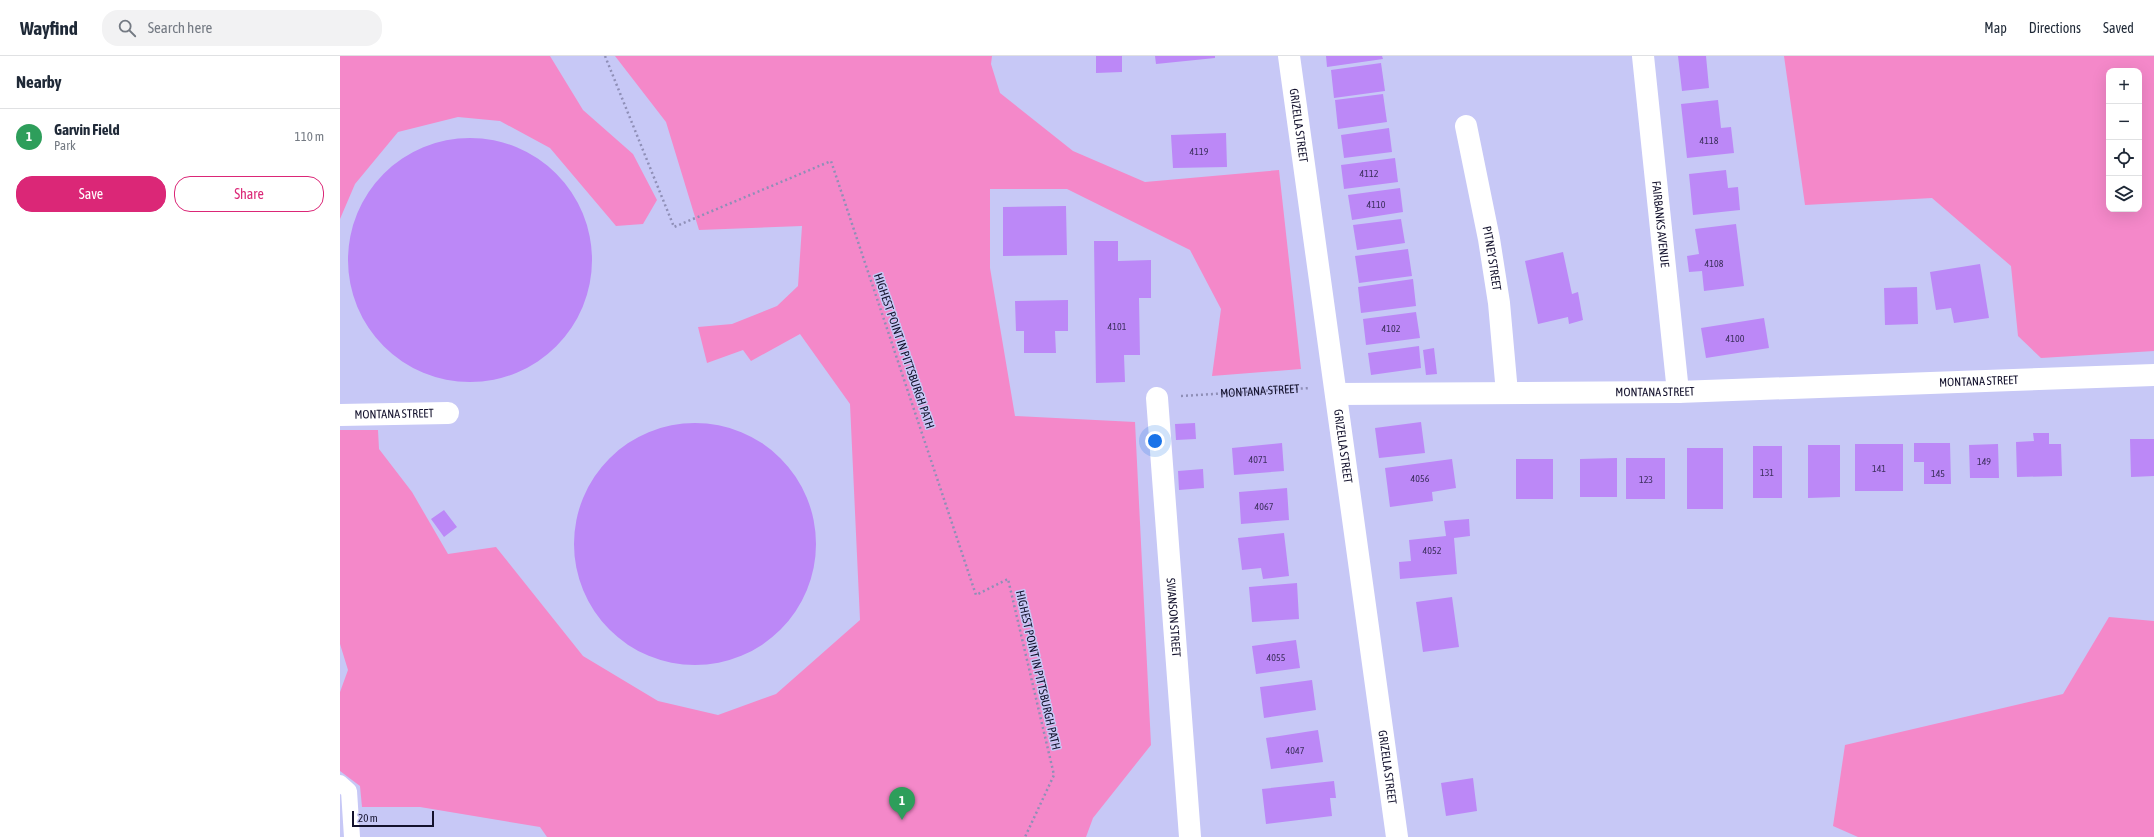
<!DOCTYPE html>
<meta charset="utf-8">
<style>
:root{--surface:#fff;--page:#f2f2f3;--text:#1f2937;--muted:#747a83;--line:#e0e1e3;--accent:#db2777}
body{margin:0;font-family:"Asap Condensed",sans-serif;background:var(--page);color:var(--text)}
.controls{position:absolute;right:12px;top:12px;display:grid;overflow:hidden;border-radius:8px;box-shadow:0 4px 16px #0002}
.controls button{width:36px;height:36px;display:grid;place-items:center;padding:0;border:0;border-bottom:1px solid var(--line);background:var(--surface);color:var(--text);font:20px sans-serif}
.scale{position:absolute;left:12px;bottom:10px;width:82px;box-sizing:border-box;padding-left:4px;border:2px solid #14122d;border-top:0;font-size:11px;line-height:14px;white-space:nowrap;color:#14122d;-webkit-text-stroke:3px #c7c8f6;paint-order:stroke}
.you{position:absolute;left:815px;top:385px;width:14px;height:14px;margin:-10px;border:3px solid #fff;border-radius:50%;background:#1a73e8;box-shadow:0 0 0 6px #1a73e833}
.badge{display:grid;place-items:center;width:26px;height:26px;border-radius:50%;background:var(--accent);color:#fff;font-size:13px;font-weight:700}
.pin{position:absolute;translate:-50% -33px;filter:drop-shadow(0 1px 2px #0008)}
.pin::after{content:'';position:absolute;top:21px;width:14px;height:12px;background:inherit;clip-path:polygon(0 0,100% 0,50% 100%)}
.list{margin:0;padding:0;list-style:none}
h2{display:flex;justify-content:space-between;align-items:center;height:52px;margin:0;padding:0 16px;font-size:17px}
h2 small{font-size:13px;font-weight:400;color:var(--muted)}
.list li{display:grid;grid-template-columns:26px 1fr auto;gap:12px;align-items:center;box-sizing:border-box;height:56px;padding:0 16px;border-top:1px solid var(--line)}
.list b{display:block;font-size:15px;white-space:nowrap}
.list p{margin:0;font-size:13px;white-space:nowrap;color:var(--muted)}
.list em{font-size:13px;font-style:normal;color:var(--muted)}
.actions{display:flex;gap:8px;padding:12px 16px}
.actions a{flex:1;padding:9px 0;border:1px solid var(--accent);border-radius:16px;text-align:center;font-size:14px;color:var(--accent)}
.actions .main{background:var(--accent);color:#fff}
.icon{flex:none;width:22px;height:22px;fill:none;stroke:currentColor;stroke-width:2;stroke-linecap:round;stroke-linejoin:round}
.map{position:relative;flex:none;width:1814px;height:781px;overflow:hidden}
header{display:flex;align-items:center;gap:24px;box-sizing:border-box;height:56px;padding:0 20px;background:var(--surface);border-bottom:1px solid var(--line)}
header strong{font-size:19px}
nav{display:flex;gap:22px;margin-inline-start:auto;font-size:14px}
.search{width:280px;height:36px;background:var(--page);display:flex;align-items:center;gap:10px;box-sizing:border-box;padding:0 14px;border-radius:16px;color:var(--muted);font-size:15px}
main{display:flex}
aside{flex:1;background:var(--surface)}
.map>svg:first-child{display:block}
</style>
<header>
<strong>Wayfind</strong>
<div class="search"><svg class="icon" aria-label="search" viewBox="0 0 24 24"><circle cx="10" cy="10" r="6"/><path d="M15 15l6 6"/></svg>Search here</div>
<nav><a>Map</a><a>Directions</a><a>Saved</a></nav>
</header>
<main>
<aside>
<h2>Nearby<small></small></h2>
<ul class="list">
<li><span class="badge" style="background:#2e9e5b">1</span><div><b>Garvin Field</b><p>Park</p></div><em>110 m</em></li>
</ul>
<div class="actions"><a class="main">Save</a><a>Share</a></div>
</aside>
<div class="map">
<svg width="1814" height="781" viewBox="0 0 1814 781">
<rect width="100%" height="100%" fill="#c7c8f6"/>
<path fill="#f488c9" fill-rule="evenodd" d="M 0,0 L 210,0 L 243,54 L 293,98 L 317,144 L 303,168 L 276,170 L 210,92 L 160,65 L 118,61 L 58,76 L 15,128 L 0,163 Z
M 275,0 L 652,0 L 651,8 L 660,37 L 733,95 L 805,126 L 939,114 L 961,313 L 872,320 L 881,253 L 850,194 L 727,133 L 650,133 L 650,212 L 675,360 L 795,366 L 811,689 L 753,762 L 746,781 L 207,781 L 200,771 L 80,751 L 22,751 L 20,730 L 0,715 L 0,636 L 8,614 L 0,588 L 0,374 L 38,374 L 39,393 L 72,436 L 108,498 L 156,491 L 243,600 L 318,645 L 378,659 L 436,638 L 520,564 L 510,348 L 460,278 L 411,305 L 403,294 L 367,307 L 358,271 L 392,268 L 437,250 L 458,230 L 462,170 L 359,174 L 326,66 Z
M 1444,0 L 1814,0 L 1814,295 L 1701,302 L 1678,280 L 1671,210 L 1592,142 L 1465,149 ZM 1769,15 L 1799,15 L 1799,153 L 1769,153 Z
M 1769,561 L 1814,565 L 1814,781 L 1518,781 L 1493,770 L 1505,689 L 1723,638 Z"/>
<path fill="#bc88f7" d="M 756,0 L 782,0 L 782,16 L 756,17 Z
M 815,0 L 875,0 L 875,2 L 816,8 Z
M 986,0 L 1042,0 L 1043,3 L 987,11 Z
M 1338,0 L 1366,0 L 1369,32 L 1342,35 Z
M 1041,7 L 1045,35 L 994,42 L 991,14 Z
M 1043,38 L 1047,66 L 998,73 L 995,44 Z
M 1378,44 L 1381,72 L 1391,71 L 1394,97 L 1347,102 L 1341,48 Z
M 1049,72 L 1052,96 L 1004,102 L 1001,79 Z
M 886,77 L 887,111 L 833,112 L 831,79 Z
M8 204a122 122 0 1 1 244 0a122 122 0 1 1-244 0Z
M 1055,102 L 1058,126 L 1004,133 L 1001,109 Z
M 1386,114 L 1388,132 L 1398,131 L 1400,154 L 1353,159 L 1349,118 Z
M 1060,132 L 1063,156 L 1012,164 L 1008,139 Z
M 726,150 L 727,199 L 663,200 L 663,151 Z
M 1061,163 L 1065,187 L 1017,194 L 1013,169 Z
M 1396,168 L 1404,230 L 1364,235 L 1362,215 L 1349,216 L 1347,200 L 1359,198 L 1355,173 Z
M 754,185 L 778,185 L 778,205 L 811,204 L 811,242 L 799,242 L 800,299 L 784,299 L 785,326 L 756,327 Z
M 1068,193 L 1072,220 L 1019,227 L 1015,200 Z
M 1223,196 L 1232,238 L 1238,236 L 1243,264 L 1229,268 L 1228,261 L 1198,268 L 1185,205 Z
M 1640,208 L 1649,262 L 1614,267 L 1611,252 L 1596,254 L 1590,216 Z
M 1073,223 L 1076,250 L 1021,257 L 1018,231 Z
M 1577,231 L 1578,268 L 1545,269 L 1544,232 Z
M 728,244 L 728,275 L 715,275 L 716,297 L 684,297 L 684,275 L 676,275 L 675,245 Z
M 1076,256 L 1080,282 L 1026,289 L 1023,263 Z
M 1424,262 L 1429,292 L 1366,302 L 1361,272 Z
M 1079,290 L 1081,312 L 1031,319 L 1028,297 Z
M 1094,292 L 1097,318 L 1086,319 L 1083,294 Z
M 1081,366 L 1085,397 L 1039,402 L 1035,372 Z
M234 488a121 121 0 1 1 242 0a121 121 0 1 1-242 0Z
M 855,367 L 856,383 L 836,384 L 835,368 Z
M 1693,377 L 1709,377 L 1709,388 L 1721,388 L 1722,420 L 1677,421 L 1676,386 L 1694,385 Z
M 1790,383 L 1814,383 L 1814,420 L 1791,421 Z
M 942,387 L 944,415 L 894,419 L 892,392 Z
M 1574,387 L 1610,387 L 1611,428 L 1584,428 L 1584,406 L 1574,406 Z
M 1515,388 L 1563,388 L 1563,435 L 1515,435 Z
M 1658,388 L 1659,422 L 1630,422 L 1629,389 Z
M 1468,389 L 1500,389 L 1500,441 L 1468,442 Z
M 1413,390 L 1442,390 L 1442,442 L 1413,442 Z
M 1347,392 L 1383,392 L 1383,453 L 1347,453 Z
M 1277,402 L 1277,441 L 1240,441 L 1240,403 Z
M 1286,402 L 1325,402 L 1325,443 L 1286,443 Z
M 1112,403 L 1116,432 L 1092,436 L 1093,445 L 1050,451 L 1045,412 Z
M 1176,403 L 1213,403 L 1213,443 L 1176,443 Z
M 863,413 L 864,432 L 839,434 L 838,415 Z
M 947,432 L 949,464 L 901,468 L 899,436 Z
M 104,454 L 117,471 L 104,481 L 91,463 Z
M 1129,463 L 1130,480 L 1114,482 L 1117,518 L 1060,523 L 1059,506 L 1071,505 L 1069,484 L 1106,480 L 1104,465 Z
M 944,477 L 949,520 L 923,523 L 921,512 L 902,514 L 898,482 Z
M 957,527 L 959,563 L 912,566 L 909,531 Z
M 1112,541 L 1119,591 L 1083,596 L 1076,546 Z
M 956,584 L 960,612 L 916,618 L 912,590 Z
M 972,624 L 976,654 L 924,662 L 920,631 Z
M 978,674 L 983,706 L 931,713 L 926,682 Z
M 1133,722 L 1137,755 L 1106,760 L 1101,727 Z
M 994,725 L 996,742 L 990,742 L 992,760 L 926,768 L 922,733 Z"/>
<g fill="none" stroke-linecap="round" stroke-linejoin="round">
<g stroke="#8f8fb7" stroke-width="2.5" stroke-dasharray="2 3" stroke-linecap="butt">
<path d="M 265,0 L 334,171 L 491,105 L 636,539 L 668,523 L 714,719 L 685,781"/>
<path id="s1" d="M 841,340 L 970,332"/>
</g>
<path stroke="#fff" stroke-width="16" d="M 0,727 L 9,735 L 12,781"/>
<g stroke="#fff" stroke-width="22">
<path id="s2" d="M 949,0 L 1057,781"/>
<path id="s3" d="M 1303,0 L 1338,336"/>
<path id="s4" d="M 1126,70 L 1149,183 L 1159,247 L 1167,337"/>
<path id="s5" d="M 996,338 L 1338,336 L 1814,319"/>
<path id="s6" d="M 817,342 L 850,781"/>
<path id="s7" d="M 0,359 L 108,357"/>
</g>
</g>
<g text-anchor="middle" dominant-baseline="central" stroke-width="3" stroke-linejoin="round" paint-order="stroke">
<g font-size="10" fill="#3e3060">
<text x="1369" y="84">4118</text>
<text x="859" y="95">4119</text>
<text x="1029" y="117">4112</text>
<text x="1036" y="148">4110</text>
<text x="1374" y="207">4108</text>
<text x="777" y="270">4101</text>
<text x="1051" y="272">4102</text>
<text x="1395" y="282">4100</text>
<text x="918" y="403">4071</text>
<text x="1644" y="405">149</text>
<text x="1539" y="412">141</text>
<text x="1427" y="416">131</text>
<text x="1598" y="417">145</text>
<text x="1080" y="422">4056</text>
<text x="1306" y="423">123</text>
<text x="924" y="450">4067</text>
<text x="1092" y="494">4052</text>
<text x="936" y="601">4055</text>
<text x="955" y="694">4047</text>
</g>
<g font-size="12" fill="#14122d" stroke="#c7c8f6">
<text stroke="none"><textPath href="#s2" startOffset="70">GRIZELLA STREET</textPath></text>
<text stroke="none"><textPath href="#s3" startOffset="169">FAIRBANKS AVENUE</textPath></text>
<text stroke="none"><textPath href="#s4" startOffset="135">PITNEY STREET</textPath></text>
<text transform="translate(564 295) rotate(71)">HIGHEST POINT IN PITTSBURGH PATH</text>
<text stroke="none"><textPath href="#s5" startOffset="643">MONTANA STREET</textPath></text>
<text stroke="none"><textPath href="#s1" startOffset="79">MONTANA STREET</textPath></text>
<text stroke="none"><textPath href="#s5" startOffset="319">MONTANA STREET</textPath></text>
<text stroke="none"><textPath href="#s7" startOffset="54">MONTANA STREET</textPath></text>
<text stroke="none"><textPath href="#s2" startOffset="394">GRIZELLA STREET</textPath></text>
<text stroke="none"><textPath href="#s6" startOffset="220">SWANSON STREET</textPath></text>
<text transform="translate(698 614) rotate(77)">HIGHEST POINT IN PITTSBURGH PATH</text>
<text stroke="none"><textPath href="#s2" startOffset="718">GRIZELLA STREET</textPath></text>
</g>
</g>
</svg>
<div class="controls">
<button>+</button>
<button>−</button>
<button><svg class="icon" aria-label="locate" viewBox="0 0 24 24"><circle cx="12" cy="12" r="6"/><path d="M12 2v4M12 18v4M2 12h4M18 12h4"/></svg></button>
<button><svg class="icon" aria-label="layers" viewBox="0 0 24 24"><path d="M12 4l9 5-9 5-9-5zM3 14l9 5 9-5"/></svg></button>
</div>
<div class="scale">20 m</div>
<div class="you"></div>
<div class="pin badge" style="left:562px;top:764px;background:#2e9e5b">1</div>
</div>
</main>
